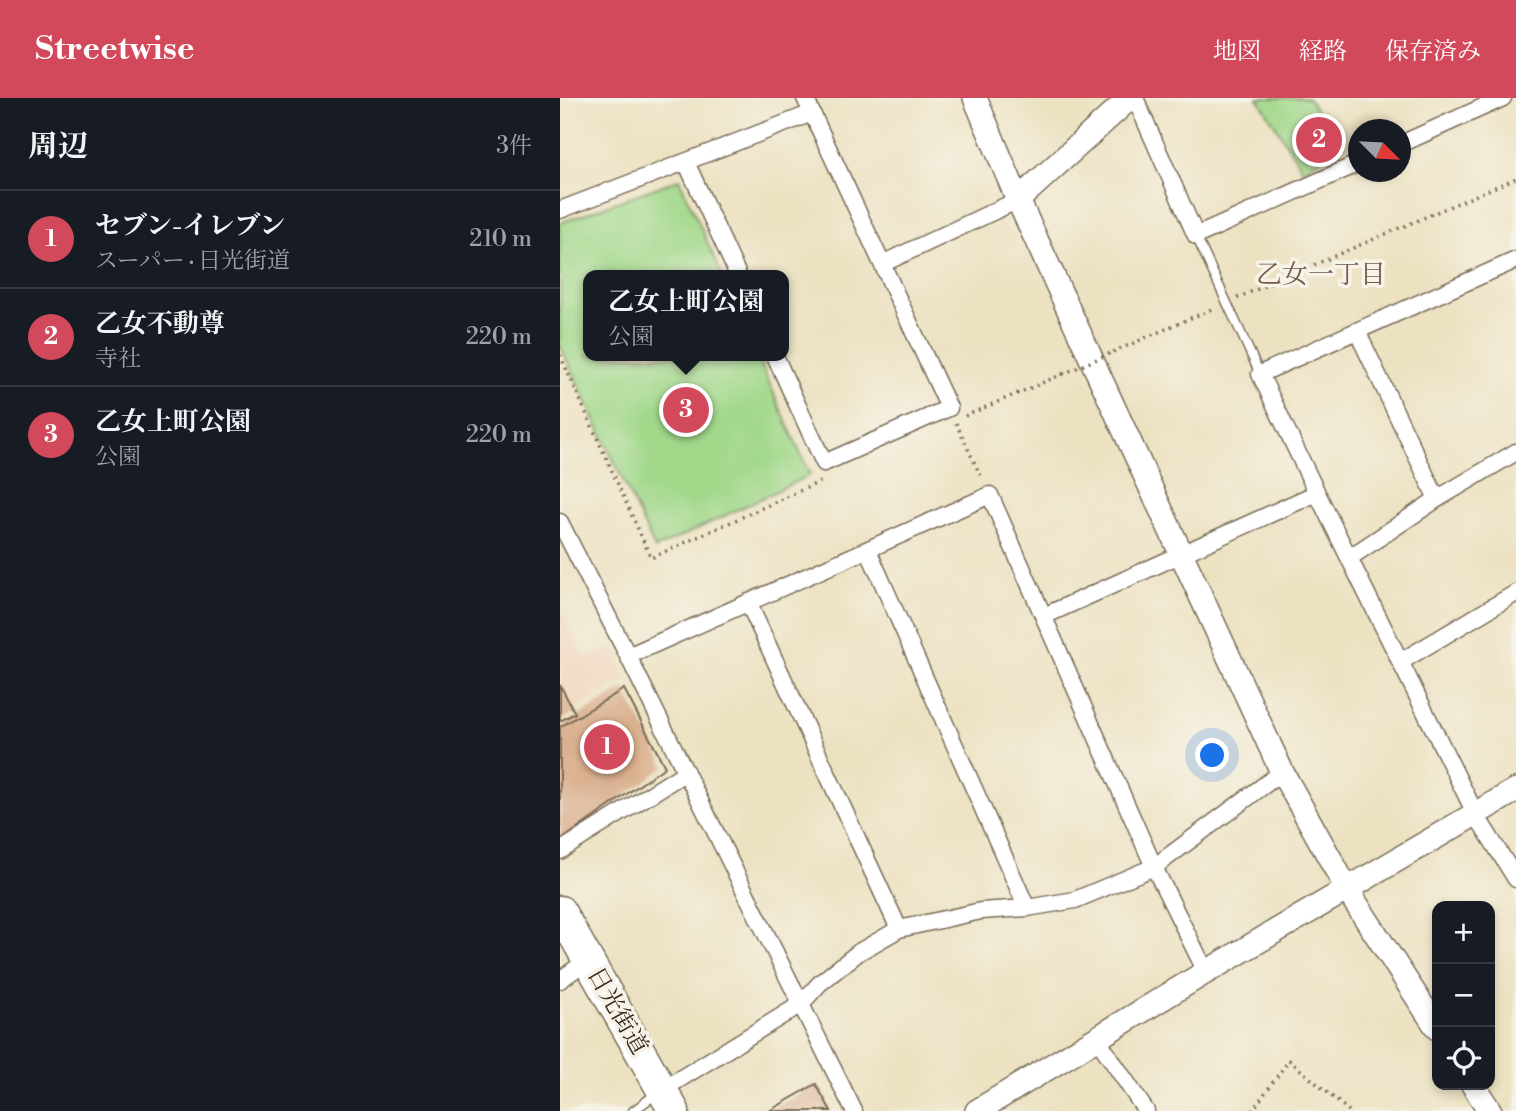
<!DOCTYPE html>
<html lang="ja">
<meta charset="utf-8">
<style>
:root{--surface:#171b24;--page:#242831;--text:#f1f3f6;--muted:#9ea1a6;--line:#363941;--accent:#d1495b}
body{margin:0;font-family:"Libre Bodoni","Noto Serif JP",serif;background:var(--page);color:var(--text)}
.controls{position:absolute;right:21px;bottom:21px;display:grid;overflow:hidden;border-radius:14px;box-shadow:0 4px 10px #0003}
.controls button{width:63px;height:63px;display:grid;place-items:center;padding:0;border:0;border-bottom:2px solid var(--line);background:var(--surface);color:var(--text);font:35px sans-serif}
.compass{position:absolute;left:788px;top:21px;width:63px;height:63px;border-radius:50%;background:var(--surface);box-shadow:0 4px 10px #0003;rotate:114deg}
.you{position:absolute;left:653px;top:658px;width:24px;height:24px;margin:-18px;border:5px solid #fff;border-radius:50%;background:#1a73e8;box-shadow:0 0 0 10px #1a73e833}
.badge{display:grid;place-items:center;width:46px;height:46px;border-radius:50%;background:var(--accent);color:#fff;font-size:23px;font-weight:700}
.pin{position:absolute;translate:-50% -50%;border:4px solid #fff;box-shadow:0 2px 7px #0006}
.popup{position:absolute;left:23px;top:172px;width:206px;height:91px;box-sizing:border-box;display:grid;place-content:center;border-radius:14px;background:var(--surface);filter:drop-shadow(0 2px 5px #0005);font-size:23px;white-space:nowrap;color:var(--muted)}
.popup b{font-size:26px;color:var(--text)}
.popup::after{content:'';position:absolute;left:50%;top:100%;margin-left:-14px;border:14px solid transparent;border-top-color:var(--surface)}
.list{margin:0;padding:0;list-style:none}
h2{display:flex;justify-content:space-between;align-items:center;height:91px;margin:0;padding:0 28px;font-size:30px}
h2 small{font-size:23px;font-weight:400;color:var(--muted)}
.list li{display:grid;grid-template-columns:46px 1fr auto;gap:21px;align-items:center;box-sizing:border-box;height:98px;padding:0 28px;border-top:2px solid var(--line)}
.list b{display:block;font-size:26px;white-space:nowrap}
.list p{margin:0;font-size:23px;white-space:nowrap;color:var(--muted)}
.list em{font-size:23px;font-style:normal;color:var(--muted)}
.icon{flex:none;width:38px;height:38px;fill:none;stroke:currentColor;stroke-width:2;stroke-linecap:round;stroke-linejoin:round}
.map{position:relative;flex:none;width:956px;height:1013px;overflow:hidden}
header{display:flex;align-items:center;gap:42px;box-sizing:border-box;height:98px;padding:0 35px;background:var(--accent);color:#fff}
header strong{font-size:33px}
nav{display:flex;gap:38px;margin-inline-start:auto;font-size:24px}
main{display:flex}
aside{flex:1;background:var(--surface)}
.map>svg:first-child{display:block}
</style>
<header>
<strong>Streetwise</strong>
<nav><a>地図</a><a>経路</a><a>保存済み</a></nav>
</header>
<main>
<aside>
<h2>周辺<small>3件</small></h2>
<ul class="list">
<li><span class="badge">1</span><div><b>セブン-イレブン</b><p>スーパー · 日光街道</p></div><em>210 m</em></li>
<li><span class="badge">2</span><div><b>乙女不動尊</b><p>寺社</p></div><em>220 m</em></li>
<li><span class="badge">3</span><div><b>乙女上町公園</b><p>公園</p></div><em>220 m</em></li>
</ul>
</aside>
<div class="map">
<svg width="956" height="1013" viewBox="0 0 956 1013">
<rect width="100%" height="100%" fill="#f7f3e8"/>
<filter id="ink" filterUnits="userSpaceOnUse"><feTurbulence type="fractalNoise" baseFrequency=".0143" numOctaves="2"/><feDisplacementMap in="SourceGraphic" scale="14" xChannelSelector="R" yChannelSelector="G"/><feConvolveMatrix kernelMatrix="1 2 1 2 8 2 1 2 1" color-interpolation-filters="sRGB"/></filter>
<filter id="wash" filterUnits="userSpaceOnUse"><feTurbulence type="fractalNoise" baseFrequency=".00686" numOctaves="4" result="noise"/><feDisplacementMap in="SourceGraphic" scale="28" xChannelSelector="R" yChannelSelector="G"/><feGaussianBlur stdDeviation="1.57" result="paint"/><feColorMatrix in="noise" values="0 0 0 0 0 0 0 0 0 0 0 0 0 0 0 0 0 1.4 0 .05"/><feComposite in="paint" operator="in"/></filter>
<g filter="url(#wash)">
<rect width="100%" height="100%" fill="#ece2c2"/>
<path fill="#f1d5bd" d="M 0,510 L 25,560 L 53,550 L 65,581 L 0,620 Z"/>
<path fill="#a1d88a" stroke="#6e8154" stroke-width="2" d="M 698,0 L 748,0 L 780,49 L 743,72 Z
M 119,81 L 162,177 L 28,177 L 28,258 L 197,258 L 250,377 L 95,451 L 0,247 L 0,125 Z"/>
<g id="blocks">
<path fill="#dab08f" d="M 0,587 L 15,615 L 0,623 Z
M 64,591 L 105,669 L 0,743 L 0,629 Z
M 256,986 L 271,1013 L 209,1013 Z"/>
</g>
</g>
<g filter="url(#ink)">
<use href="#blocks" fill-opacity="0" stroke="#796a57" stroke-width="2"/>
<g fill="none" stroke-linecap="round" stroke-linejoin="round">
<defs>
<path id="lane" d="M 636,138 L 700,276
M 73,1013 L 96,996"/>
<path id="street" d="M 575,0 L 636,138 L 799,65
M 841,46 L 943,0
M 126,64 L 178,177
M 0,112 L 252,15
M 956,162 L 700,276 L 757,395 L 916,717 L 956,781
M 324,165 L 458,102
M 797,233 L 877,401
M 215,258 L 264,365 L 389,310 L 245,0
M 0,424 L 68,558 L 430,397 L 594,769 L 646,874
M 308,452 L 467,810
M 789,460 L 877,401 L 956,354
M 188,504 L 339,831
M 484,518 L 757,395
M 68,558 L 294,1013
M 840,564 L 956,495
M 0,753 L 126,674
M 0,882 L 28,862
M 538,942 L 586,1013
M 102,992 L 241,906 L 260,885 L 299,854 L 339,831 L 421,813 L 467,810 L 515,802 L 594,769 L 722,674"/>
<path id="secondary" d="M 415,0 L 458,102 L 722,674 L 788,793 L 877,930
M 458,102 L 570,0
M 913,987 L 930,1013
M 417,1013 L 646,874 L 956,692"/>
<path id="highway" d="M 0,813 L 114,1013"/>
</defs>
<use href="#lane" stroke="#796a57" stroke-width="11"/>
<use href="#street" stroke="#796a57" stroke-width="19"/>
<use href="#secondary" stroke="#796a57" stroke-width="26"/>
<use href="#highway" stroke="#796a57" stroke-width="33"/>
<path stroke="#796a57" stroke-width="3.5" stroke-dasharray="2 5" stroke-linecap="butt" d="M 677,200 L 956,80
M 553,254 L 654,210
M 0,257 L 91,460 L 264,382
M 405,318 L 503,276
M 396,325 L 422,381
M 692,1013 L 729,962 L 789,1013"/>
<use href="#lane" stroke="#fff" stroke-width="8"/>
<use href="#street" stroke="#fff" stroke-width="16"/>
<use href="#secondary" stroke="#fff" stroke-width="23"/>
<use href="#highway" stroke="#fff" stroke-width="30"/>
<path stroke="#796a57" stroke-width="3.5" stroke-dasharray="2 5" stroke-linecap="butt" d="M 503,276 L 553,254"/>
</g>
</g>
<g text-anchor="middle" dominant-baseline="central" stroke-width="7" stroke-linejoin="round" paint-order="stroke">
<g font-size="24" fill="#3b2a1e" stroke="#f7f3e8">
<text transform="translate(57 913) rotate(60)">日光街道</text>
</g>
<g font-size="26" fill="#735946" stroke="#f7f3e8">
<text x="761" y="177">乙女一丁目</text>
</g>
</g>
</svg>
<div class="controls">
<button>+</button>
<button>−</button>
<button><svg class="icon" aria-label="locate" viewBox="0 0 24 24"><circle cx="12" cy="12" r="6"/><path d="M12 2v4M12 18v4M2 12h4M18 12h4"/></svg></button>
</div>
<svg class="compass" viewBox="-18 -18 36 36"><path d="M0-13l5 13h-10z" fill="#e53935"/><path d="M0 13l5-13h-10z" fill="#9ea1a6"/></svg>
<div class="you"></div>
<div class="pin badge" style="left:47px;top:649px">1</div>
<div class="pin badge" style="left:759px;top:42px">2</div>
<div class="pin badge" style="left:126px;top:312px">3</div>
<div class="popup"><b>乙女上町公園</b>公園</div>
</div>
</main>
